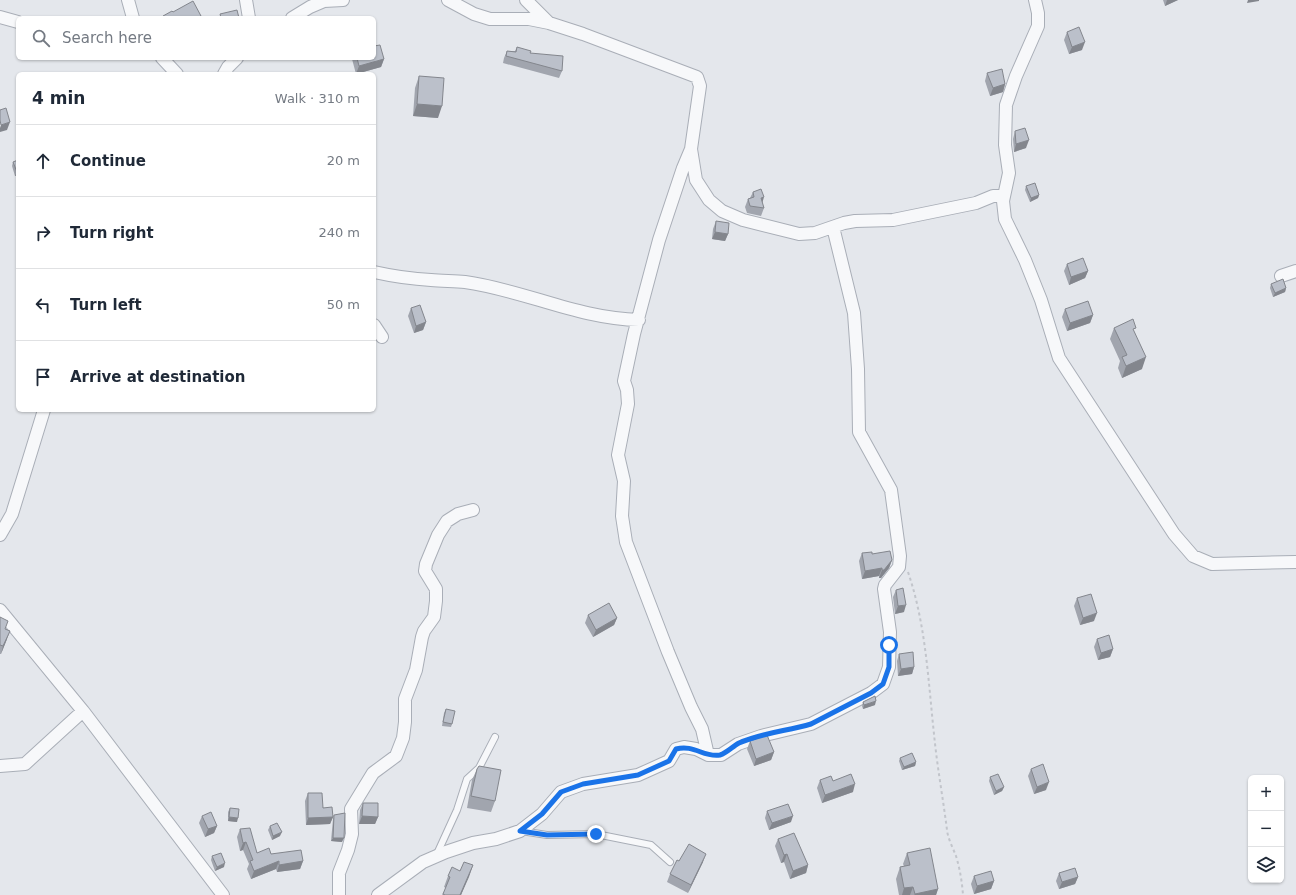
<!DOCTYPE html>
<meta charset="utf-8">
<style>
:root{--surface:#fff;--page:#f2f2f3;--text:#1f2937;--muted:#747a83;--line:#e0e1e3}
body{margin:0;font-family:"DejaVu Sans",sans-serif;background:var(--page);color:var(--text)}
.controls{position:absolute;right:12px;bottom:12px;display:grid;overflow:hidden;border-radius:6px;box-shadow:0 1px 3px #0004}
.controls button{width:36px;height:36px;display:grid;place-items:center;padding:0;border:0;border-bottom:1px solid var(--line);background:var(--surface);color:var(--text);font:20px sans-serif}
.stop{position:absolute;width:12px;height:12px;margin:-9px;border:3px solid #1a73e8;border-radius:50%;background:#fff}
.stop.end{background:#1a73e8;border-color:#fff;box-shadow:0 1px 4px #0008}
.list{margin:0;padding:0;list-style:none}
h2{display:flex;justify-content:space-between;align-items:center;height:52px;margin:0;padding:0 16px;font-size:17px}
h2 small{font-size:13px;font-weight:400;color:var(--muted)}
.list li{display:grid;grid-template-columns:26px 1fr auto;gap:12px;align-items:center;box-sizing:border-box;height:72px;padding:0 16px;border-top:1px solid var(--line)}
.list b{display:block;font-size:15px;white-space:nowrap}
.list em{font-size:13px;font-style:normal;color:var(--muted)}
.icon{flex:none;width:22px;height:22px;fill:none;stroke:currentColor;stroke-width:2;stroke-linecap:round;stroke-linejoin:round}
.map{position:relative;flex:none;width:1296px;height:895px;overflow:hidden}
.search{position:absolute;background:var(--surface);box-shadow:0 1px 3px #0004;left:16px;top:16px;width:360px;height:44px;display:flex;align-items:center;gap:10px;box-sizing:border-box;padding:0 14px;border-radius:6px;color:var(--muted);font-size:15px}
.panel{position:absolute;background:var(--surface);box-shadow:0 1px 3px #0004;left:16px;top:72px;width:360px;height:340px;border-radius:6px}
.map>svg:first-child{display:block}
</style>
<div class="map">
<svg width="1296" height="895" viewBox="0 0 1296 895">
<rect width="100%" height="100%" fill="#e4e7ec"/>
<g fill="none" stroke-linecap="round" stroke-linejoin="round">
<defs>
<path id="service" d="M 521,831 L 547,835 L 596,834 L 651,845 L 670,862
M 436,856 L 457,810 L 467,779 L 479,768 L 495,737"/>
<path id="minor" d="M 128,0 L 133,18
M 246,0 L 249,18
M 448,0 L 474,14 L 490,19 L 529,19 L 549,23 L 583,34 L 697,77 L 700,86 L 691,149 L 696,180 L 709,200 L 722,211 L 743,220 L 799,234 L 815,233 L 844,223 L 855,221 L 893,220 L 976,203 L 993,196 L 1004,196
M 526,0 L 549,23
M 1035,0 L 1038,13 L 1038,26 L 1016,76 L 1006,105 L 1005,145 L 1009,173 L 1003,201 L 1005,219 L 1025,260 L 1041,300 L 1059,358 L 1174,534 L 1193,556 L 1212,564 L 1296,562
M 0,17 L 18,22
M 292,18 L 310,7 L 324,1 L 343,0
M 162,58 L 177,74
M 224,74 L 228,67 L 237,58
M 691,149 L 683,168 L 659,240 L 634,334 L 624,381 L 627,390 L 628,404 L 618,455 L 624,481 L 622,516 L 626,542 L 668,652 L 691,707 L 702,729 L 708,755
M 374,272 C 392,276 412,279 431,280 C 442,281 454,281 465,282 C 524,290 579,319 639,320
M 1281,276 L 1296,271
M 374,325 L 382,337
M 0,535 L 12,514 L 44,410
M 0,610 L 83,711 L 223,895
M 0,766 L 25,764 L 83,711
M 339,895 L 339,873 L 348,850 L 352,834 L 351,809 L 373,773 L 396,756 L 403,738 L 405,722 L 405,699 L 416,670 L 422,637 L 424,631 L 434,617 L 436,601 L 436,589 L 425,571 L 426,564 L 438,535 L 447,521 L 458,514 L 473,510
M 378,895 L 423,862 L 446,852 L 473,843 L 496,839 L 520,831 L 542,814 L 561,792 L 583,784 L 638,775 L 669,761 L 676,749 L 684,747 L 696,749 L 708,755 L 721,755 L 738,744 L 761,736 L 811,724 L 871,693 L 883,684 L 889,667 L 890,632 L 884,589 L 885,585 L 899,567 L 900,556 L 891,490 L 859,432 L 858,369 L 854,313 L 833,227"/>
</defs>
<use href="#service" stroke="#a9aeb7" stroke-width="8"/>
<use href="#minor" stroke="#a9aeb7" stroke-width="14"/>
<path stroke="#c2c5cb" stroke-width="2" stroke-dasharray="3 3" stroke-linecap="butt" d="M 908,572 C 926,625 928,679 934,734 C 937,766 943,798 947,830 C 948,839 953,848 956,856 C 960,869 962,882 963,895"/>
<use href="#service" stroke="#f7f8fa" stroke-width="6"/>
<use href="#minor" stroke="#f7f8fa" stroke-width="12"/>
</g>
<path fill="#a1a5ae" d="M 1163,0 L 1178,0 L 1165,6 Z
M 1067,32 L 1082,50 L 1069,54 L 1064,40 Z
M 517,47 L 530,53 L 562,71 L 559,78 L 503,63 L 504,58 L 507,51 L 515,51 Z
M 353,58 L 374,58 L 384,59 L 381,67 L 356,74 L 352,59 Z
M 987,73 L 1005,84 L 1003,92 L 990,96 L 985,81 Z
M 419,76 L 438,118 L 413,116 L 415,88 Z
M 1015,131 L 1026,148 L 1014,152 L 1013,139 Z
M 13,162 L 18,175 L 15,176 L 12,166 Z
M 1026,186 L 1039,195 L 1038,198 L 1030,202 L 1025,190 Z
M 753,192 L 762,203 L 764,208 L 761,216 L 747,213 L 745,207 L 748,199 L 750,198 Z
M 716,221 L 728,234 L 725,241 L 712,239 L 713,229 Z
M 1067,264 L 1088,271 L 1085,278 L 1069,285 L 1064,271 Z
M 1271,284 L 1286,288 L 1285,292 L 1273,297 L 1270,288 Z
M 411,308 L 426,322 L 423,330 L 414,333 L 408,316 Z
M 1065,309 L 1093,315 L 1090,323 L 1067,331 L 1062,317 Z
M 1114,328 L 1134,333 L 1142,369 L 1122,378 L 1118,368 L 1120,361 L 1110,339 Z
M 862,553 L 872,554 L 892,560 L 889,568 L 881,578 L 879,578 L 879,576 L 862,579 L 859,561 Z
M 896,590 L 904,612 L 895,614 L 893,597 Z
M 1077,598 L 1094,621 L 1080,625 L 1074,606 Z
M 588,615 L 617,618 L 614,625 L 593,637 L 585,623 Z
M 0,617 L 5,629 L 7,639 L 1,654 L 0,654 Z
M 1097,639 L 1113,649 L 1110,657 L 1098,660 L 1094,647 Z
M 899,654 L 914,667 L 912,674 L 898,676 L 897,661 Z
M 863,702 L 875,705 L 863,709 L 862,706 Z
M 446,709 L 452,724 L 451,727 L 442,726 L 444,713 Z
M 750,741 L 774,752 L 771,760 L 754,766 L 747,749 Z
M 900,758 L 916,762 L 915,766 L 902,770 L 899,761 Z
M 477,769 L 495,801 L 491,812 L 467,808 L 472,780 Z
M 1031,769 L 1046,790 L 1034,794 L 1028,776 Z
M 990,777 L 1004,787 L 1002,791 L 994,795 L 989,781 Z
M 820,780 L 833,781 L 853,792 L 822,803 L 817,788 Z
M 308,793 L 333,817 L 330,824 L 306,825 L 305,801 Z
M 363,803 L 378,817 L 375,824 L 359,824 L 360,810 Z
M 230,808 L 237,822 L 228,821 L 228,812 Z
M 767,811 L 791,822 L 769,830 L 765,818 Z
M 334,815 L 342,842 L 331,841 L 333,819 Z
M 202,816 L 217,826 L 214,833 L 205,837 L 199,823 Z
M 270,826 L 280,836 L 272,840 L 268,830 Z
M 240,829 L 257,853 L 271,854 L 303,861 L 300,869 L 277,872 L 276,869 L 251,879 L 247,869 L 249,864 L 243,850 L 240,851 L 237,837 Z
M 778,839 L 808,865 L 806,873 L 790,879 L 784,862 L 781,863 L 775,846 Z
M 907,853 L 938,889 L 936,895 L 899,895 L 896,879 L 900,867 L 904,866 L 903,864 Z
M 212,856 L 224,867 L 215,871 L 211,860 Z
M 679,861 L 703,862 L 688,893 L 667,882 L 670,874 Z
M 473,865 L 461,895 L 442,895 L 446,888 L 444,887 L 448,876 L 460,871 Z
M 1059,873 L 1078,877 L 1075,884 L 1059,889 L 1056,881 Z
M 974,876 L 994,881 L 991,889 L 974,894 L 971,884 Z"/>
<path fill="#83868d" d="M 1167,0 L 1178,0 L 1165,6 Z
M 1248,0 L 1259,0 L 1259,1 L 1247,3 Z
M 1085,42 L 1082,50 L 1069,54 L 1072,47 Z
M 384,59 L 381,67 L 356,74 L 359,66 Z
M 1005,84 L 1003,92 L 990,96 L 993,88 Z
M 417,104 L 442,106 L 438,118 L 413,116 Z
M 10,122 L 7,130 L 0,132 L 0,128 L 1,125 Z
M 1029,140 L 1026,148 L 1014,152 L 1016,144 Z
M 17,172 L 18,172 L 18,175 L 15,176 Z
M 1039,195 L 1038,198 L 1030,202 L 1031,198 Z
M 764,197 L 762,204 L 761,198 Z
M 715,232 L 728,234 L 725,241 L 712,239 Z
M 1088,271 L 1085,278 L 1069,285 L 1071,277 Z
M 1286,288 L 1285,292 L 1273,297 L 1275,293 Z
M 1093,315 L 1090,323 L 1067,331 L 1070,323 Z
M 426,322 L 423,330 L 414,333 L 416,326 Z
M 1146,357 L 1142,369 L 1122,378 L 1126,366 Z
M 892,560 L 889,568 L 881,578 L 879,578 L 882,570 Z
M 882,568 L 879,576 L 862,579 L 865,571 Z
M 906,605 L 904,612 L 895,614 L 898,606 Z
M 1097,613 L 1094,621 L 1080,625 L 1083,618 Z
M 617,618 L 614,625 L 593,637 L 596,630 Z
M 10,631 L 7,639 L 1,654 L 3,646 Z
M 1113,649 L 1110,657 L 1098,660 L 1101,653 Z
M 914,667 L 912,674 L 898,676 L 901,669 Z
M 876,701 L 875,705 L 863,709 L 864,705 Z
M 774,752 L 771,760 L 754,766 L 756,759 Z
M 916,762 L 915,766 L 902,770 L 904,767 Z
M 1049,782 L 1046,790 L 1034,794 L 1037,787 Z
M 855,784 L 853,792 L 822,803 L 825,795 Z
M 1004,787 L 1002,791 L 994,795 L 996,791 Z
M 362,816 L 378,817 L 375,824 L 359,824 Z
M 793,816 L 791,822 L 769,830 L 772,823 Z
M 229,817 L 238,818 L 237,822 L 228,821 Z
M 333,817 L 330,824 L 306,825 L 308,818 Z
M 217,826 L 214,833 L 205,837 L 208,829 Z
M 282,832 L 280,836 L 272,840 L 273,836 Z
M 333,838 L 344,838 L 342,842 L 331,841 Z
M 246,842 L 243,850 L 240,851 L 243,843 Z
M 706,854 L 703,862 L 688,893 L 691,885 Z
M 787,854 L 784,862 L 781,863 L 784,855 Z
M 279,861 L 276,869 L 251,879 L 254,871 Z
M 303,861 L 300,869 L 277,872 L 279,865 Z
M 225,863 L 224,867 L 215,871 L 217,867 Z
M 473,865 L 469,877 L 461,895 L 460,895 Z
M 808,865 L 806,873 L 790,879 L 793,871 Z
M 1078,877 L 1075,884 L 1059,889 L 1062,882 Z
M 994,881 L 991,889 L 974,894 L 977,886 Z
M 913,887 L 910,895 L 902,895 L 904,888 Z
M 938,889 L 936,895 L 914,895 L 915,894 Z"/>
<path fill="#bbc0ca" stroke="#83868d" d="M 193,1 L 201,16 L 198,18 L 164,18 L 163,16 L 172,11 L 173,12 Z
M 237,10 L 239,18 L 221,18 L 220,14 Z
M 1079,27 L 1085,42 L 1072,47 L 1067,32 Z
M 380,45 L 384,59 L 359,66 L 357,58 L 374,58 L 374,46 Z
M 517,47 L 531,51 L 530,53 L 563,56 L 562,71 L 506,56 L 507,51 L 516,52 Z
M 1002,69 L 1005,84 L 993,88 L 987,73 Z
M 419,76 L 444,78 L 442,106 L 417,104 Z
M 6,108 L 10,122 L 1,125 L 0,120 L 0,110 Z
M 1025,128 L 1029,140 L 1016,144 L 1015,131 Z
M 18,160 L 18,172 L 17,172 L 13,162 Z
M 1035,183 L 1039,195 L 1031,198 L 1026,186 Z
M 761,189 L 764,197 L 761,198 L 764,208 L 750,206 L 748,199 L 754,197 L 753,192 Z
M 716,221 L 729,223 L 728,234 L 715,232 Z
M 1083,258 L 1088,271 L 1071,277 L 1067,264 Z
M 1283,279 L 1286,288 L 1275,293 L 1271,284 Z
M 1088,301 L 1093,315 L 1070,323 L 1065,309 Z
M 420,305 L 426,322 L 416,326 L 411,308 Z
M 1133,319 L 1136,328 L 1133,329 L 1146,357 L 1126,366 L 1122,357 L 1127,355 L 1114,328 Z
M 890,551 L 892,560 L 884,570 L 882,570 L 882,568 L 865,571 L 862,553 L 872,552 L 872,554 Z
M 903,588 L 906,605 L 898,606 L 896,590 Z
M 1091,594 L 1097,613 L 1083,618 L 1077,598 Z
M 609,603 L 617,618 L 596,630 L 588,615 Z
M 0,617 L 8,621 L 5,629 L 10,631 L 3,646 L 0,645 Z
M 1109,635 L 1113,649 L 1101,653 L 1097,639 Z
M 913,652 L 914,667 L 901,669 L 899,654 Z
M 875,696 L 876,701 L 864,705 L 863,702 Z
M 446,709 L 455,711 L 452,724 L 443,722 Z
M 767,735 L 774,752 L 756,759 L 750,741 Z
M 912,753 L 916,762 L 904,767 L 900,758 Z
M 1043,764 L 1049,782 L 1037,787 L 1031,769 Z
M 479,766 L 501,770 L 495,801 L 471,796 L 477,769 Z
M 851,774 L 855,784 L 825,795 L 820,780 L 831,776 L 833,781 Z
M 998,774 L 1004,787 L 996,791 L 990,777 Z
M 308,793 L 322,793 L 323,808 L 332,807 L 333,817 L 308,818 Z
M 363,803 L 378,803 L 378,817 L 362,816 Z
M 788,804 L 793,816 L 772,823 L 767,811 Z
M 230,808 L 239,809 L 238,818 L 229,817 Z
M 211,812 L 217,826 L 208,829 L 202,816 Z
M 345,813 L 344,838 L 333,838 L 334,815 Z
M 277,823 L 282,832 L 273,836 L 270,826 Z
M 250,828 L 257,853 L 269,848 L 271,854 L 301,850 L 303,861 L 279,865 L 279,861 L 254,871 L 250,861 L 253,860 L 246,842 L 243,843 L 240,829 Z
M 794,833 L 808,865 L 793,871 L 787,854 L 784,855 L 778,839 Z
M 689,844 L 706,854 L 691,885 L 670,874 L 677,860 L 679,861 Z
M 930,848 L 938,889 L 915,894 L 913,887 L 904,888 L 900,867 L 910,865 L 907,853 Z
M 221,853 L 225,863 L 217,867 L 212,856 Z
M 464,862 L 473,865 L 460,895 L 445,895 L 443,894 L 450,877 L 448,876 L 452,867 L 460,871 Z
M 1075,868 L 1078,877 L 1062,882 L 1059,873 Z
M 991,871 L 994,881 L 977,886 L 974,876 Z"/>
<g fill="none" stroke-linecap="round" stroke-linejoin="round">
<path stroke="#1a73e8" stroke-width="5" d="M 596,834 L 547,835 L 520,831 L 542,814 L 561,792 L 583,784 L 638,775 L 669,761 L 676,749 C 694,744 704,758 720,755 C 727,753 733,746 739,743 C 761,733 787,731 811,724 L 871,693 L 883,684 L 889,667 L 889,645"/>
</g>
</svg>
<div class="controls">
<button>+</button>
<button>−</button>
<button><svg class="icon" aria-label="layers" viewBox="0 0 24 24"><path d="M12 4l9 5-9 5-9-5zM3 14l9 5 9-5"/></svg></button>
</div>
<div class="stop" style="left:889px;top:645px"></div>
<div class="stop end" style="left:596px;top:834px"></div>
<div class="search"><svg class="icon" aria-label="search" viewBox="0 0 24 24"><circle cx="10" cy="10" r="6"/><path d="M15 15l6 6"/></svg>Search here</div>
<section class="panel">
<h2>4 min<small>Walk · 310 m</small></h2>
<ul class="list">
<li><svg class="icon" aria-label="ahead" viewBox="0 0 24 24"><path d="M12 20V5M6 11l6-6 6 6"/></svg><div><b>Continue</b></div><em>20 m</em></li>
<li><svg class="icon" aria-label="right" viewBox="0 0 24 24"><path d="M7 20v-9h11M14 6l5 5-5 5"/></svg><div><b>Turn right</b></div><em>240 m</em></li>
<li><svg class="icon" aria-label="left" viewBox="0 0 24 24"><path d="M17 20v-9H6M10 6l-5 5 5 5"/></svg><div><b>Turn left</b></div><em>50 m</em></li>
<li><svg class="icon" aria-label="arrive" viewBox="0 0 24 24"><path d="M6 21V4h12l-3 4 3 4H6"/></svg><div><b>Arrive at destination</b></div></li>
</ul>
</section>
</div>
